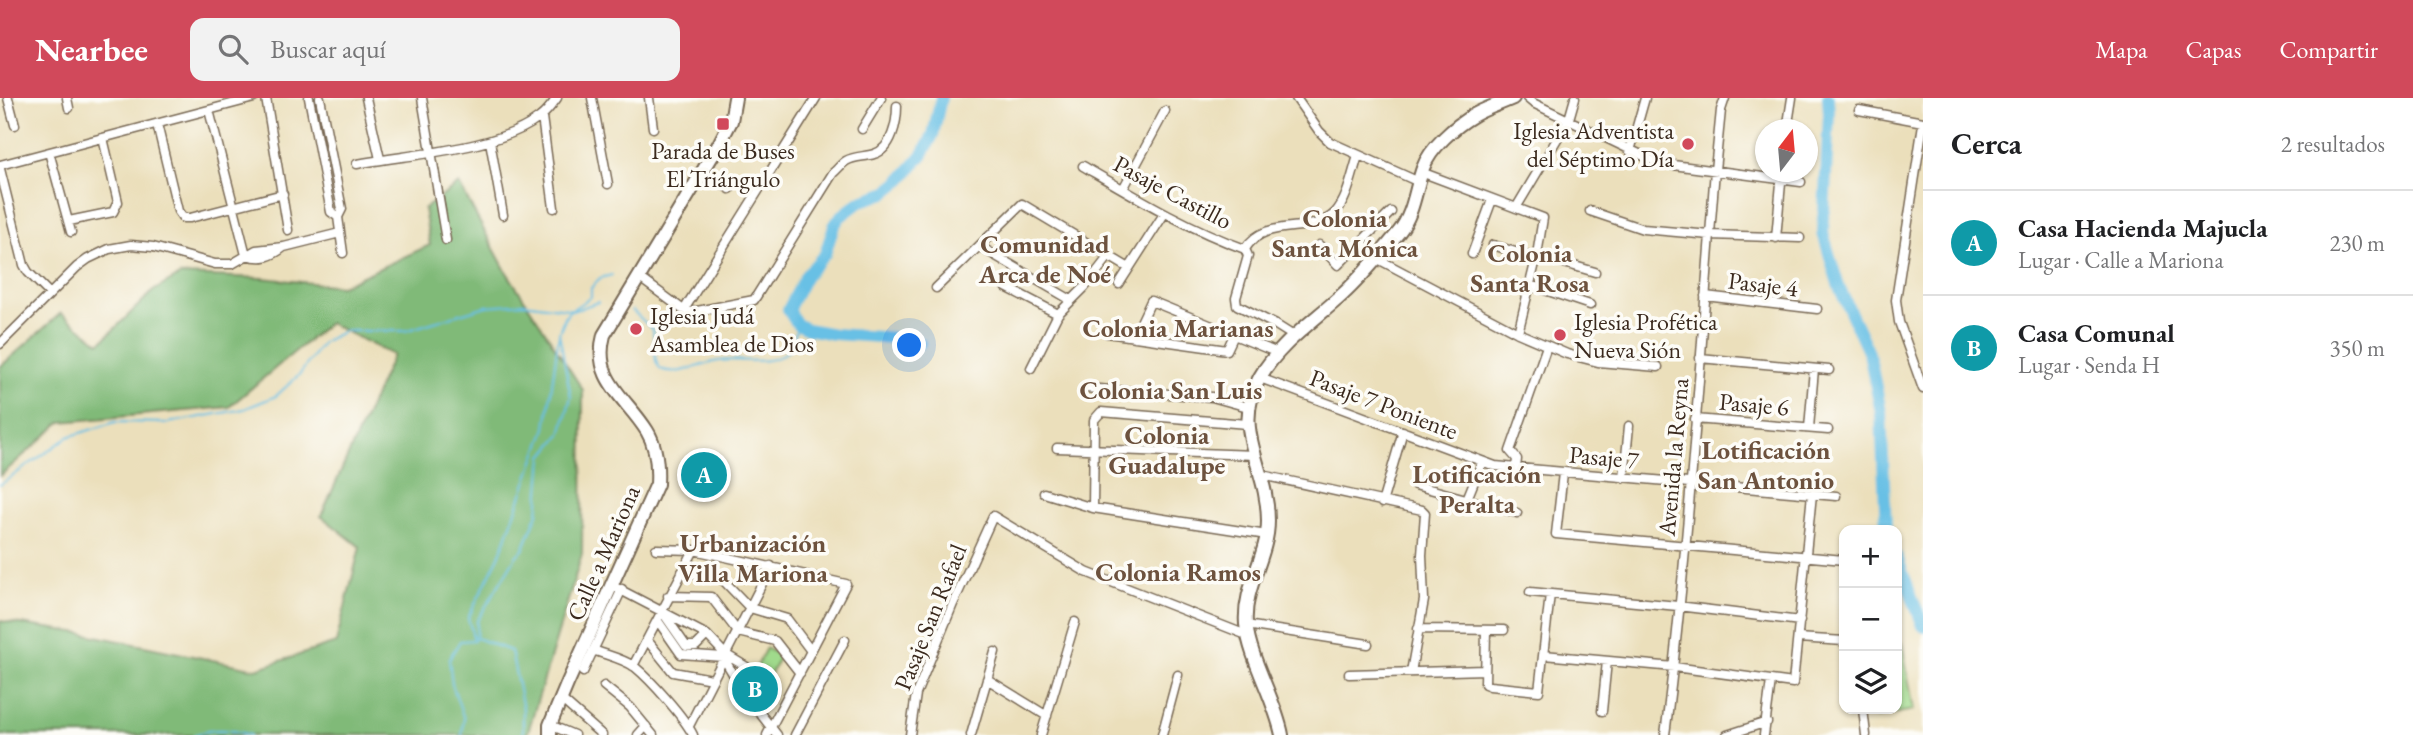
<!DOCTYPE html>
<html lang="es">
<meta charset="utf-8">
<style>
:root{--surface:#fff;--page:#f2f2f2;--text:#202124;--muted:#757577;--line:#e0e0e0;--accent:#d1495b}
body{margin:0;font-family:"EB Garamond",serif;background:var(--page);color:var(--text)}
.controls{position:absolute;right:21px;bottom:21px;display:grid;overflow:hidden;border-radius:14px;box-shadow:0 2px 5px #0004}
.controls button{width:63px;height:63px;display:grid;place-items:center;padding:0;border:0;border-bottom:2px solid var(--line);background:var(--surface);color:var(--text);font:35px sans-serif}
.compass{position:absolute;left:1755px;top:21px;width:63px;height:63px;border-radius:50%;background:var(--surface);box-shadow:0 2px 5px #0004;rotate:16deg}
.you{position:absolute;left:910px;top:248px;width:24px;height:24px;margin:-18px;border:5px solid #fff;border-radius:50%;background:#1a73e8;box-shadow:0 0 0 10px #1a73e833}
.badge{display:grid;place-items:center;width:46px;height:46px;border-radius:50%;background:var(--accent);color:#fff;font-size:23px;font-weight:700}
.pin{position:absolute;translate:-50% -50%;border:4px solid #fff;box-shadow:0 2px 7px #0006}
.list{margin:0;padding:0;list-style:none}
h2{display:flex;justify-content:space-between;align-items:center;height:91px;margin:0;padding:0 28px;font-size:30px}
h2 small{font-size:23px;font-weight:400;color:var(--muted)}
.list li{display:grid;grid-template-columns:46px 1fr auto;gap:21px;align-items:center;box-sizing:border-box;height:105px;padding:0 28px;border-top:2px solid var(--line)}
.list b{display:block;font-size:26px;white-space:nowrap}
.list p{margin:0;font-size:23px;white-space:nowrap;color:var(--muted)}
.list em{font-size:23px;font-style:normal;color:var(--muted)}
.icon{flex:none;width:38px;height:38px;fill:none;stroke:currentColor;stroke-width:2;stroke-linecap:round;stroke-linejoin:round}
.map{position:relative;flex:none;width:1923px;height:637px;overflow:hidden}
header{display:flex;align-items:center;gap:42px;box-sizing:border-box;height:98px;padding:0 35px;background:var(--accent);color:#fff}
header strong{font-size:33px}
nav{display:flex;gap:38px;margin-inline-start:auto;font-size:24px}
.search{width:490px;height:63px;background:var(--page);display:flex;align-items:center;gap:18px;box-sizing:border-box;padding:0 24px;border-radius:14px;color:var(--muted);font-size:26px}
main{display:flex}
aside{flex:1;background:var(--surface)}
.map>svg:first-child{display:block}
</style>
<header>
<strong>Nearbee</strong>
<div class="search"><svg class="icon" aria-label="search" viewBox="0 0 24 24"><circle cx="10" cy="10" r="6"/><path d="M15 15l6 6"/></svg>Buscar aquí</div>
<nav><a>Mapa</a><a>Capas</a><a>Compartir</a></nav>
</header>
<main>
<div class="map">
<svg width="1923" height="637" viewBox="0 0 1923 637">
<rect width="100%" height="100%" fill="#fdfcf7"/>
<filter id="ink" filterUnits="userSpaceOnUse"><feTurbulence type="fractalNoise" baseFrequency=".0143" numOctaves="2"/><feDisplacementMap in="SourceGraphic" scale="14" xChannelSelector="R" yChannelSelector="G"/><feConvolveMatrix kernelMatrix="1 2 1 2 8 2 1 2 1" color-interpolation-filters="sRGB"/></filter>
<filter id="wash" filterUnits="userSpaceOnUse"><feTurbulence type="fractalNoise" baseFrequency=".00686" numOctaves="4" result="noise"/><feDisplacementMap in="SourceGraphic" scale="28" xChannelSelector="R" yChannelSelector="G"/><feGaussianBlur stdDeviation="1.57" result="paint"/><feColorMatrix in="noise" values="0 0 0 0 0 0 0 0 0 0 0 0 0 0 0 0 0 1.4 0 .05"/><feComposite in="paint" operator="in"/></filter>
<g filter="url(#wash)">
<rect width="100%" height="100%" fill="#ebdfbb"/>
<path fill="#a0da8c" stroke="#6e8255" stroke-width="2" d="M 1902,545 L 1914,612 L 1876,619 L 1875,611 L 1897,611 L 1897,546 Z
M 766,550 L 780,558 L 766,585 L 752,578 Z"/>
<path fill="#80ba78" stroke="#5e724b" stroke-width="2" d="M 459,86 L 506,173 L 583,292 L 582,456 L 527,637 L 0,637 L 0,523 L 81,535 L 256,571 L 336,545 L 360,449 L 321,418 L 393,257 L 329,225 L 229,309 L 61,324 L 0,378 L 0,269 L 61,215 L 100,245 L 153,193 L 181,177 L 262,180 L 341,188 L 430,147 L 424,111 Z"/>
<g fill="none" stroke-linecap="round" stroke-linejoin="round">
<path stroke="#68c0e5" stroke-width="2" d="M 632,212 L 653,232 L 656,263 L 660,271 C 681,279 698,266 719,263 C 739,260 767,268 784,256 C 794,249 795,237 797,226
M 560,231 L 565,217
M 0,387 L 68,339 L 115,324 L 168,325 L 244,311 L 276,298 L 300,276 L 323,244 L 344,233 L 405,233 L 486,208 L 524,205 L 575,212 L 598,204
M 194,637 C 213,629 231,631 250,637
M 462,637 L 464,621 L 452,586 L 449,561 L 460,543 L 474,542 L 468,520 L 501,454 L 546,330 L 559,236
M 523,637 L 523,611 L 511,553 L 476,540 L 477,523 L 517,457 L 523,452 L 538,415 L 543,358 L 561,336 L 571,299 L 559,235 L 568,214 L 591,199 L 591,190 L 600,180 L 612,177"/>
<path stroke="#68c0e5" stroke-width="12" d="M 1828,0 L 1829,16 L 1823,135 L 1839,189 L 1869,255 L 1881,314 L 1886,432
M 920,245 L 895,240 L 834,236 L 807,231 L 797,226 L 788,212 L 806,177 L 825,156 L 834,128 L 840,119 L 861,103 L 885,95 L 900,83 L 923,56 L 933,37 L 941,0
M 1897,459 L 1923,528"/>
</g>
</g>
<g filter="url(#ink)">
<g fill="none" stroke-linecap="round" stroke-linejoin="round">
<defs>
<path id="street" d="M 8,0 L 15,27
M 67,0 L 69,10
M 266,0 L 288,132
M 309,0 L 331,114 L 338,119
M 320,0 L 342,111 L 338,119 L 343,155
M 366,0 L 380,61
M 422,0 L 446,142
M 592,0 L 608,86
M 649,0 L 653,30
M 1296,0 L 1319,33 L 1330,44 L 1419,84
M 1527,0 L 1533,5 L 1658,65 L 1801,84
M 209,12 L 246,157
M 1859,12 L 1923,24
M 542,19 L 554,110
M 157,26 L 178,113 L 183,120 L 190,120 L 283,96
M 1923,26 L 1896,202 L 1899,224 L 1923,291
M 862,31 L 881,0
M 1787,32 L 1792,0
M 490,43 L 503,117
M 1630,53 L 1645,0
M 49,54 L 71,134
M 357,66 C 410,56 497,52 539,20 C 546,15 552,7 557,0
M 0,67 L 254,0
M 1083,68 C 1136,99 1187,130 1245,151 L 1248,158 L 1236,200 L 1237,207 L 1276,227 L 1295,239
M 0,71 L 24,167 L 28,174 L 50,196
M 703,74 L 730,91
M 1421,74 L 1543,120 L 1537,157 L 1518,235
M 1123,91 L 1165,13
M 1516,110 L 1569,21 L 1575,0
M 1590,113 L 1643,131 L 1710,137 L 1800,140
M 69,123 L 113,114 L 118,104 L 103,40
M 1776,140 L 1782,74
M 1361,144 L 1376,160 L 1518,235 L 1567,256 L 1598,264 L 1658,269
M 1319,147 L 1338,167 L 1391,114
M 1493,147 L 1537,161
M 979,148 L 1071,202
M 1245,151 C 1266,117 1311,139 1335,115 C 1348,101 1352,76 1358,58
M 1472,156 L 1492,102
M 246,157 C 262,162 271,159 284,149
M 1537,157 L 1595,174
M 640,180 L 682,211 L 692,214 L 754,202 L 833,75 C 837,72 841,66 846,63 C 854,58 865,59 874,56 C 892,51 897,24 897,8
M 1119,186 L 1164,116
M 1530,187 L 1590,207
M 1006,189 L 1058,216
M 936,190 L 1022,106 L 1129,170
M 1705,198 L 1817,211
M 687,207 L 816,0
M 1107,235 L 1227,252 L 1234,237
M 1134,239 L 1151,203 L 1278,255
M 0,246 L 77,169 L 88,161 L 109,151 L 131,147 L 153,149 L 215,166 L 232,166 L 256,152 L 284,149 L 340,135
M 1700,260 L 1829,272
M 1031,270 L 1058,216 L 1085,189 L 1109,158
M 1260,280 L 1495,368 L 1836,398
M 1084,290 L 1212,299 L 1248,309
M 1695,321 L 1828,332
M 1809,330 L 1814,271
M 1057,350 L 1256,357
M 1516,370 L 1517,361 L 1510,353 L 1547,248
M 1563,375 L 1556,436 L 1844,462
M 1262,377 L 1422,412 L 1425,415 L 1422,457 L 1424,502 L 1411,574
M 1624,380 L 1629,328
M 1415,387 L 1517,415
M 1044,395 L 1093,410 L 1267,437
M 1467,401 L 1482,364
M 1382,405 L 1403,333
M 1093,410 L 1094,322 L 1101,314 L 1247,326
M 656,451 L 694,452 L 846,486 L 767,637
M 682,474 L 721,480 L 750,510 L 787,521 L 811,553
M 611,487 L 707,537 L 725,556 L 750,571
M 1530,494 L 1678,508 L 1800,523
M 668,498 L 711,499 L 738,534 L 775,543 L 800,575
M 663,515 L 686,548 L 696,548 L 707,537
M 658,523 L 681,556 L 723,559 L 745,596 L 777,637
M 1246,527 L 1368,546
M 1418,531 L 1504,532
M 1486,532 L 1485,586 L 1490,588 L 1539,593 L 1550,496
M 1798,540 L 1844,543
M 647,542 L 673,574 L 712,581
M 593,552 C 606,557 624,561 635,569 C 651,582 684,619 693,637
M 1544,557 L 1674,569 L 1793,585 L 1812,396
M 633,568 L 694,452
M 583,574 L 622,491
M 1349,576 L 1485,572
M 987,581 L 1047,618
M 604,588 L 630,609 L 653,637
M 561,601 L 602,637
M 1863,611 L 1866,637
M 1602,613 L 1607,563
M 550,627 L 574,637
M 689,628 L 771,468
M 638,637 L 646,628
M 795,637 L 845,542
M 910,637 L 916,596 L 953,506 L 993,418 L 1086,474 L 1249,538
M 971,637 L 995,554
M 1041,637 L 1075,524
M 1162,637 L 1178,577
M 1665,637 C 1689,450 1700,260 1715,72 L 1721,12 L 1725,0
M 1727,637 L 1767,624
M 1764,637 L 1771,583"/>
<path id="secondary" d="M 550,637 L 550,627 L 568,584 L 657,386 C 658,368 657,349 647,333 C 626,299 592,282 604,237 L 718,48 L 731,23 L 735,0
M 1282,637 C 1275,601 1250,562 1246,526 C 1243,489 1268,459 1268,423 C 1268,368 1230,332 1260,279 C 1279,246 1315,222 1342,197 C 1363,178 1381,155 1399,134 C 1414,115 1415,92 1423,70 C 1430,50 1455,28 1474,17 C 1486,10 1500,6 1513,0"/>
</defs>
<use href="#street" stroke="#796955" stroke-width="11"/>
<use href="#secondary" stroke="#796955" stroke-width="16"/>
<use href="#street" stroke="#fff" stroke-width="8"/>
<use href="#secondary" stroke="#fff" stroke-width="12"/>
</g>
</g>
<g fill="#d1495b" stroke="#fdfcf7" stroke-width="2.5">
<rect x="716" y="19" width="14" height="14" rx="3.5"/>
<circle cx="1688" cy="46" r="7"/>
<circle cx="636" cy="231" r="7"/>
<circle cx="1560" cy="237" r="7"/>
</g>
<g text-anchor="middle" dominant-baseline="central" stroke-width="7" stroke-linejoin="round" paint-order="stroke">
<g font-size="24" fill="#3b2a1e" stroke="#fdfcf7" text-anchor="start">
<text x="1674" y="32" text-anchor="end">Iglesia Adventista<tspan x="1674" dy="28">del Séptimo Día</tspan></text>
<text x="723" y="52" text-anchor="middle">Parada de Buses<tspan x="723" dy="28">El Triángulo</tspan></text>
<text x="650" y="217">Iglesia Judá<tspan x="650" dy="28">Asamblea de Dios</tspan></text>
<text x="1574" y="223">Iglesia Profética<tspan x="1574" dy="28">Nueva Sión</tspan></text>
</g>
<g font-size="24" fill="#3b2a1e" stroke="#fdfcf7">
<text transform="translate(1173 94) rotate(28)">Pasaje Castillo</text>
<text transform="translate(1763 186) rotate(7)">Pasaje 4</text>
<text transform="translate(1384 306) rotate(21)">Pasaje 7 Poniente</text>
<text transform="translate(1754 306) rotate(5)">Pasaje 6</text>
<text transform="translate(1604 359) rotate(5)">Pasaje 7</text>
<text transform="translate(1673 359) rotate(-85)">Avenida la Reyna</text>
<text transform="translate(603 455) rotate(-66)">Calle a Mariona</text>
<text transform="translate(930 519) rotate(-68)">Pasaje San Rafael</text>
</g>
<g font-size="26" font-weight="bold" fill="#6d523e" stroke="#fdfcf7">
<text x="1345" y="120">Colonia<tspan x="1345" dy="30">Santa Mónica</tspan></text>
<text x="1045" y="146">Comunidad<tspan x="1045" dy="30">Arca de Noé</tspan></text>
<text x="1530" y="155">Colonia<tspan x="1530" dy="30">Santa Rosa</tspan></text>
<text x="1178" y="230">Colonia Marianas</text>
<text x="1171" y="292">Colonia San Luis</text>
<text x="1167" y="337">Colonia<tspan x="1167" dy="30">Guadalupe</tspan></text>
<text x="1766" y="352">Lotificación<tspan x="1766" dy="30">San Antonio</tspan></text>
<text x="1477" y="376">Lotificación<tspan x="1477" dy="30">Peralta</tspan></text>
<text x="753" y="445">Urbanización<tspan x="753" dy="30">Villa Mariona</tspan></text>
<text x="1178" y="474">Colonia Ramos</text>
</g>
</g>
</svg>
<div class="controls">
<button>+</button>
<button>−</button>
<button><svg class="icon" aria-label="layers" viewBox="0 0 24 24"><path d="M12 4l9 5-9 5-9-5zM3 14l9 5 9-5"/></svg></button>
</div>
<svg class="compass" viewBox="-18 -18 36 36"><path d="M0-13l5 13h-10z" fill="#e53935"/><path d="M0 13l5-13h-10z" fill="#757577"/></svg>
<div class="you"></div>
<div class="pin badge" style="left:704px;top:377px;background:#0f9aa8">A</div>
<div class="pin badge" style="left:755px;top:591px;background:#0f9aa8">B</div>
</div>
<aside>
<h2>Cerca<small>2 resultados</small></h2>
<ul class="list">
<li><span class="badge" style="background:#0f9aa8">A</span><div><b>Casa Hacienda Majucla</b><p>Lugar · Calle a Mariona</p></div><em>230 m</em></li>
<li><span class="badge" style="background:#0f9aa8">B</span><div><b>Casa Comunal</b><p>Lugar · Senda H</p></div><em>350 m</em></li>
</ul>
</aside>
</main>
